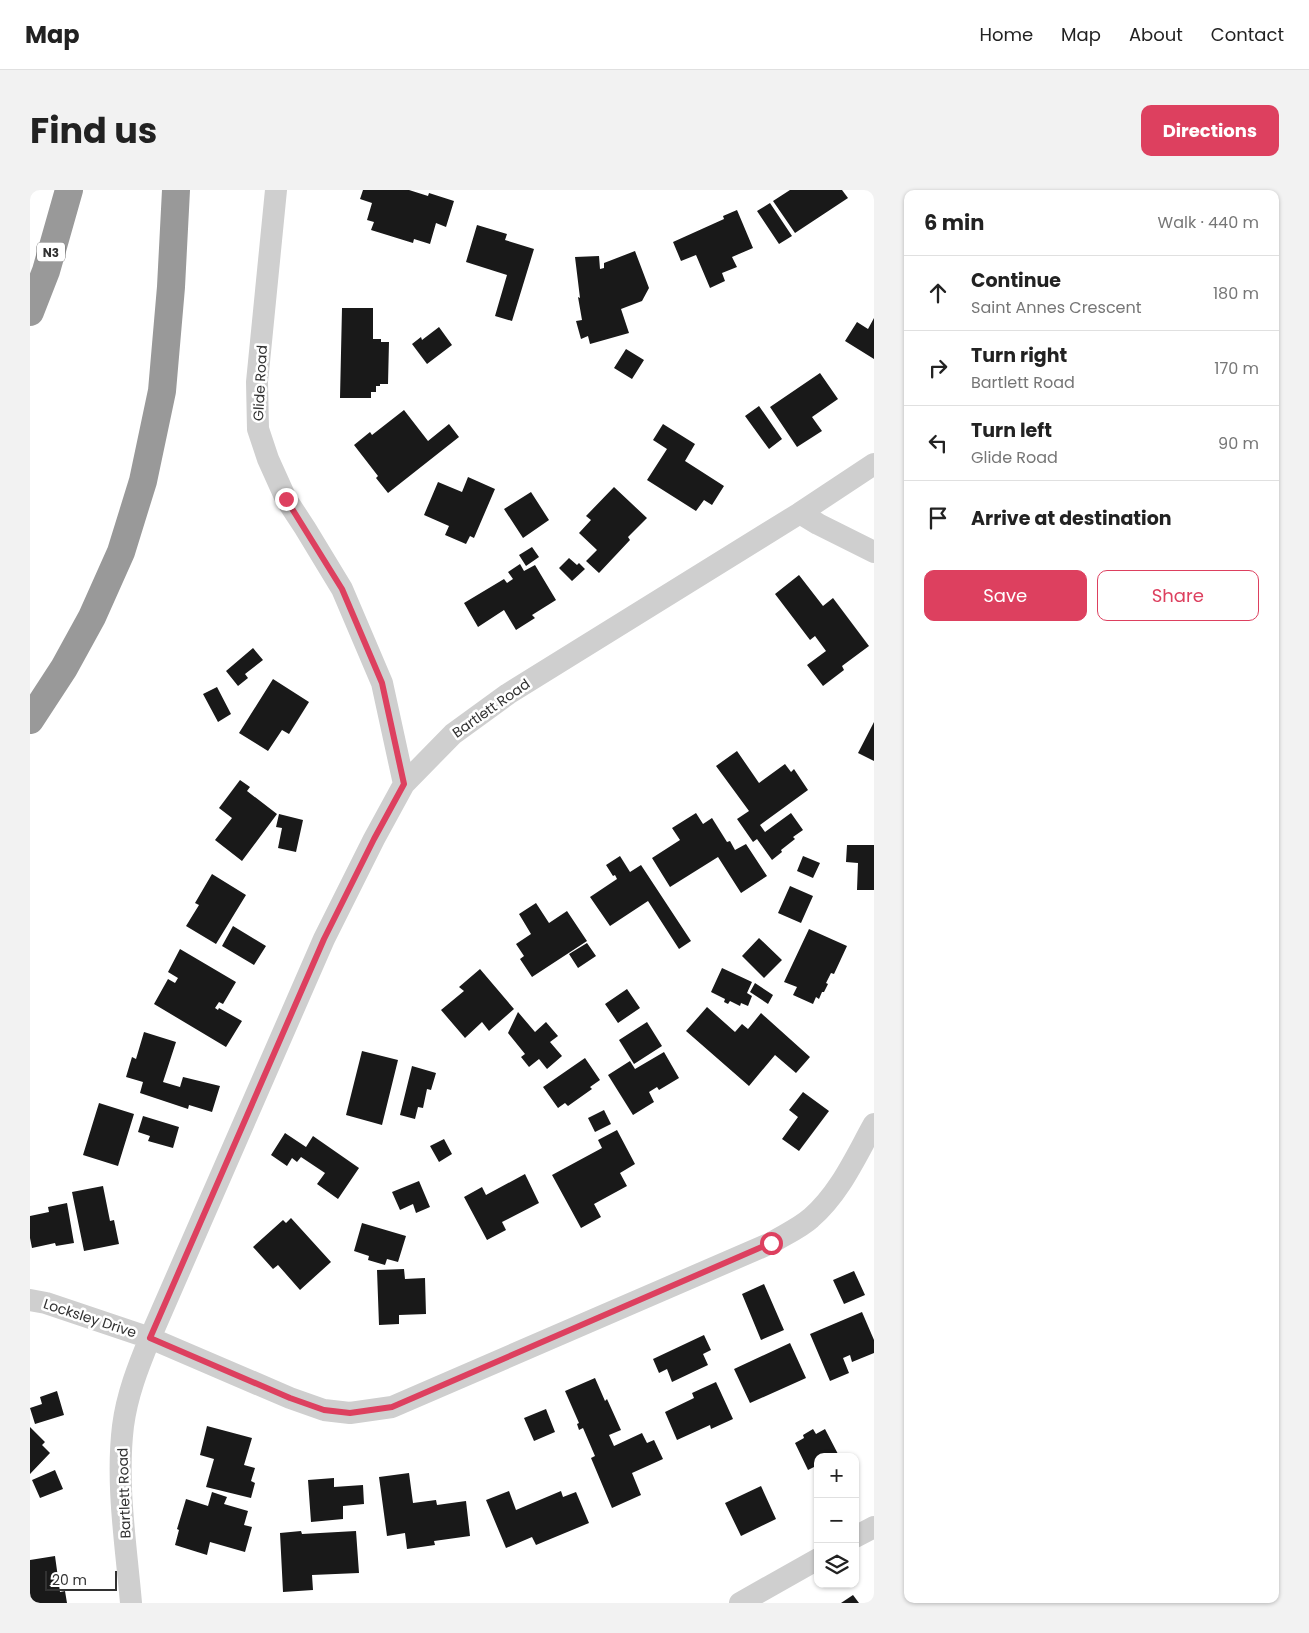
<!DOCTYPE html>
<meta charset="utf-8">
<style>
:root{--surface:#fff;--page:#f2f2f2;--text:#222;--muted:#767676;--line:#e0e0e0;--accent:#dd405f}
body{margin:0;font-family:Poppins,sans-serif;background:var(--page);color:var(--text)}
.controls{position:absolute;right:15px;bottom:15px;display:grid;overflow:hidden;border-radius:10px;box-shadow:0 1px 4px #0004}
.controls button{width:45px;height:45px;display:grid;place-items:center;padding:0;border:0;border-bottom:1px solid var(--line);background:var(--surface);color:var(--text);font:25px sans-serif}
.scale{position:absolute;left:15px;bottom:12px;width:72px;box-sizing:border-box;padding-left:5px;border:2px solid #323232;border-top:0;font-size:14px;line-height:18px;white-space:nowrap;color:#323232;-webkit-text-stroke:4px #fff;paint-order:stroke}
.stop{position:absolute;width:15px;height:15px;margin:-11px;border:4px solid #dd405f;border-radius:50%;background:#fff}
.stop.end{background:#dd405f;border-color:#fff;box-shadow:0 1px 5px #0008}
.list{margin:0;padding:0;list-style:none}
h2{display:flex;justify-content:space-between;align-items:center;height:65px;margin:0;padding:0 20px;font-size:21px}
h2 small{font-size:16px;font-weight:400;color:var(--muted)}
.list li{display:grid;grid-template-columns:32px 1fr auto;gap:15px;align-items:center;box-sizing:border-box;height:75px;padding:0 20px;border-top:1px solid var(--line)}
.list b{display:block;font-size:19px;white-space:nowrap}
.list p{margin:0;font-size:16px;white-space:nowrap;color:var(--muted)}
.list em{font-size:16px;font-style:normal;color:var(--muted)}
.actions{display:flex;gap:10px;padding:15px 20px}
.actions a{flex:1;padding:11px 0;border:1px solid var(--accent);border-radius:10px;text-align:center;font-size:18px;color:var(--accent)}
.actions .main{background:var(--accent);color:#fff}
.icon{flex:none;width:28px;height:28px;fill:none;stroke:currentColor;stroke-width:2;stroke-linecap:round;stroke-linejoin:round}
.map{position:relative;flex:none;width:844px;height:1413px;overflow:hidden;border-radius:10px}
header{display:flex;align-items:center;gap:30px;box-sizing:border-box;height:70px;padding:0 25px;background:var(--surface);border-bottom:1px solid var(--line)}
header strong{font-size:24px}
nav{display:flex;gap:28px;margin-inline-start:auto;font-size:18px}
.intro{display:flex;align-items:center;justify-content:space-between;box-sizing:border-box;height:120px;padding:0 30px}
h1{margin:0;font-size:35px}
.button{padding:12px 22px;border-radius:10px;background:var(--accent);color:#fff;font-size:18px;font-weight:700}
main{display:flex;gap:30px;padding:0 30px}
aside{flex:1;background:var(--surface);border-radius:10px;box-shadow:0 1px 4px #0004}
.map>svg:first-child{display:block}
</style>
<header>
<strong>Map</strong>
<nav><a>Home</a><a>Map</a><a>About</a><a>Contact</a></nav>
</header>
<div class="intro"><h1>Find us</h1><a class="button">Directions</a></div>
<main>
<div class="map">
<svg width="844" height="1413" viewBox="0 0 844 1413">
<rect width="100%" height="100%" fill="#fff"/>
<path fill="#191919" d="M 333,0 L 379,0 L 398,6 L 399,3 L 424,11 L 416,37 L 406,33 L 400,54 L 384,49 L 383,53 L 341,40 L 344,32 L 337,30 L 342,13 L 330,9 Z
M 760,0 L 812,0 L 818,8 L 765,43 L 743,11 Z
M 740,13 L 762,46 L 749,54 L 727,21 Z
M 707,20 L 723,58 L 702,67 L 707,77 L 692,83 L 695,91 L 680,98 L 666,65 L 651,71 L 643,52 L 694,29 L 693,26 Z
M 447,35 L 477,44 L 475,50 L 504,59 L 482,131 L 465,126 L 477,85 L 436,72 Z
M 605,61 L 619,98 L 612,111 L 591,119 L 599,143 L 560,154 L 558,146 L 551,149 L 546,131 L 552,130 L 548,107 L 550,108 L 545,67 L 569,66 L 570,79 L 574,78 L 574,73 Z
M 312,118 L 343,118 L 343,149 L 351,149 L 351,152 L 359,152 L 358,194 L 350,194 L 350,196 L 346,196 L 346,202 L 341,202 L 341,208 L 310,208 Z
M 844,128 L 844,169 L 815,151 L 827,132 L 838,139 Z
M 409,137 L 422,155 L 397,174 L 382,154 L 391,147 L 392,150 Z
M 596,159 L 614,170 L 602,189 L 584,178 Z
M 790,183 L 808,209 L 782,227 L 792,241 L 767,257 L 740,217 Z
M 729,216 L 752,249 L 739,259 L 715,226 Z
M 374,220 L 398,251 L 419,234 L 429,247 L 358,303 L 346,288 L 348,286 L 324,255 L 340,242 L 342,245 Z
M 633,234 L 665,254 L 655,271 L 694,296 L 682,315 L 674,310 L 666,321 L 617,290 L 637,259 L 623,250 Z
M 438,287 L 465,299 L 444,348 L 440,346 L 436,354 L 415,345 L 419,336 L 394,325 L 408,292 L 432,302 Z
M 584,297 L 617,328 L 598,347 L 600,350 L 569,383 L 556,371 L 567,360 L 549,343 L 561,330 L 556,326 Z
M 501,302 L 519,330 L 493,348 L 474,319 Z
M 502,357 L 509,367 L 496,376 L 489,365 Z
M 539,368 L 547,375 L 549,373 L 555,379 L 542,391 L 529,378 Z
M 490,374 L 494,381 L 505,375 L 526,410 L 502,425 L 505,428 L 486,440 L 474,420 L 448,437 L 434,413 L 474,389 L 477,393 L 483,389 L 478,382 Z
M 769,385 L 793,416 L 803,408 L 839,456 L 812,476 L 814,480 L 793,496 L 777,475 L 796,461 L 785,446 L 780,450 L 745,404 Z
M 223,458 L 233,470 L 215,484 L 218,488 L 208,496 L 196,481 Z
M 243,489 L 279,512 L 259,544 L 252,540 L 238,561 L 209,543 Z
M 187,497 L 201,524 L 188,532 L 173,504 Z
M 844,532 L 844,571 L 828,563 Z
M 707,561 L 729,593 L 755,574 L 761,582 L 764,579 L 778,600 L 730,635 L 735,642 L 761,623 L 773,640 L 763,647 L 765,649 L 751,660 L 752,662 L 742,670 L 727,649 L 723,652 L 707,629 L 719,621 L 686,576 Z
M 210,590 L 220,597 L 217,601 L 247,624 L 212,671 L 185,650 L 202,628 L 189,618 Z
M 666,623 L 673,634 L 682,628 L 697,652 L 700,651 L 705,660 L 716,654 L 737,686 L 711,703 L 688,667 L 640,697 L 622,668 L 650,650 L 642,638 Z
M 249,624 L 273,630 L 266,662 L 248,658 L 252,638 L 246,637 Z
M 817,655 L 844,655 L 844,700 L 827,700 L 828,673 L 816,672 Z
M 590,666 L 600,682 L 611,675 L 661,751 L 649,759 L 618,711 L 580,736 L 560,707 L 587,689 L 585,685 L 583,686 L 576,675 Z
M 773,666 L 790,673 L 783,688 L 767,681 Z
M 182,684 L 216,705 L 186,754 L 156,736 L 169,715 L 165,713 Z
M 760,696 L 783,706 L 771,733 L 748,723 Z
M 506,713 L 519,733 L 537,721 L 557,751 L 502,787 L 490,769 L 494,766 L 486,754 L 501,744 L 489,724 Z
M 203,736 L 236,756 L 224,775 L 192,756 Z
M 779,739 L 817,756 L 804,784 L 801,783 L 796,793 L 798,794 L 794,802 L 792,802 L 789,809 L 786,807 L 783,814 L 763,805 L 767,797 L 754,792 Z
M 729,748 L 752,770 L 734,788 L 712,766 Z
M 557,753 L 566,766 L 548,778 L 539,764 Z
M 150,759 L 206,792 L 193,814 L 189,812 L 185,818 L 188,820 L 189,818 L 212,831 L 196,857 L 124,814 L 138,789 L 145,793 L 148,788 L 138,782 Z
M 692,778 L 722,792 L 717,803 L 722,806 L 718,816 L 711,813 L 710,816 L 700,811 L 698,814 L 694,812 L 695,809 L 681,802 Z
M 450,779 L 484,819 L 459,841 L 452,832 L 435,848 L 411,820 L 434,801 L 429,797 Z
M 725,793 L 743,805 L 738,814 L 720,802 Z
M 597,799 L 610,818 L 588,833 L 575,814 Z
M 677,817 L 705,842 L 712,834 L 718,839 L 731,823 L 780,867 L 766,883 L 745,865 L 719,896 L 656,841 Z
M 488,822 L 505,842 L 516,832 L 528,846 L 520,852 L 532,866 L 517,879 L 509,869 L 499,877 L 491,867 L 495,864 L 478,843 Z
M 617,832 L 632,856 L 604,874 L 589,850 Z
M 114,842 L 146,852 L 133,892 L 150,897 L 153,887 L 190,896 L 182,922 L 159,915 L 158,919 L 110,903 L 113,892 L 96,887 L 102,867 L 106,869 Z
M 332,861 L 368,870 L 352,935 L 316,925 Z
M 634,862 L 649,888 L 629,900 L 627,897 L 619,902 L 624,912 L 603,925 L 578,885 L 600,871 L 605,879 Z
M 555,868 L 570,890 L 560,897 L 562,899 L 538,916 L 535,913 L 528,918 L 513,897 Z
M 382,876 L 406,883 L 401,900 L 397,899 L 393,918 L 388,917 L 385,929 L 370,925 Z
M 773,902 L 799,921 L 769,961 L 752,949 L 768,927 L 759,920 Z
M 69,913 L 104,924 L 88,976 L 53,965 Z
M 574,920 L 581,934 L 565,942 L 558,928 Z
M 113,926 L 149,937 L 143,958 L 118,951 L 120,946 L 108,942 Z
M 587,940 L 605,974 L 590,983 L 597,996 L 564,1014 L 571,1027 L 551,1038 L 522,985 L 572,958 L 568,950 Z
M 255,943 L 276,957 L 283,946 L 329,978 L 308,1009 L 287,994 L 295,983 L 271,967 L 267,972 L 262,968 L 257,976 L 241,965 Z
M 414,949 L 422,964 L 409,972 L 400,956 Z
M 495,984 L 509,1013 L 472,1032 L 476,1040 L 457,1050 L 434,1007 L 452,997 L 456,1005 Z
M 389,991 L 400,1017 L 386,1023 L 383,1014 L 370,1020 L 362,1002 Z
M 73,996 L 80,1031 L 84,1030 L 89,1054 L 54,1061 L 42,1002 Z
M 37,1013 L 44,1053 L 26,1056 L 25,1053 L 2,1058 L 0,1048 L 0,1026 L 19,1022 L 18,1017 Z
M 261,1028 L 301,1072 L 270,1100 L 248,1075 L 243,1079 L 223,1057 L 253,1030 L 256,1033 Z
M 332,1033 L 376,1046 L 368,1072 L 357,1069 L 355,1075 L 338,1070 L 339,1066 L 324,1061 Z
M 374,1079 L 375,1089 L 395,1088 L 396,1124 L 369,1125 L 369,1134 L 349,1135 L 347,1080 Z
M 824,1081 L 835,1105 L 814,1114 L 803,1090 Z
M 734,1094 L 754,1140 L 731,1150 L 712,1104 Z
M 832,1122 L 844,1150 L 844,1163 L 822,1172 L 820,1165 L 813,1168 L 819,1183 L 800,1191 L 780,1144 Z
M 674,1145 L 681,1160 L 673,1164 L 678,1175 L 642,1192 L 637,1179 L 629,1183 L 623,1169 Z
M 760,1153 L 776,1188 L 720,1213 L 704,1179 Z
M 565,1188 L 575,1211 L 577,1209 L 591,1240 L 579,1245 L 584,1256 L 612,1243 L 617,1253 L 624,1250 L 633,1269 L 602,1283 L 611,1305 L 582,1318 L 561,1268 L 565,1266 L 553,1238 L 549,1240 L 547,1234 L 549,1233 L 535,1201 Z
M 686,1192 L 703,1229 L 681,1239 L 680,1235 L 647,1250 L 635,1222 L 664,1208 L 662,1203 Z
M 27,1201 L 34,1225 L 5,1234 L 0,1218 L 12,1214 L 10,1207 Z
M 516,1219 L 525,1242 L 504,1251 L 494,1228 Z
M 177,1236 L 222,1248 L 214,1275 L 225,1278 L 221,1291 L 225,1293 L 221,1308 L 176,1297 L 184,1269 L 170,1265 Z
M 0,1237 L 15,1252 L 12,1255 L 20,1263 L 0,1284 Z
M 783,1239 L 786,1244 L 795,1239 L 808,1264 L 803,1267 L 788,1267 L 788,1275 L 778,1280 L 765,1253 L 774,1248 L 773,1245 Z
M 25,1280 L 33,1299 L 10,1308 L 2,1290 Z
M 379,1283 L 383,1313 L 406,1310 L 407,1315 L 436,1311 L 440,1346 L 404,1351 L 405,1355 L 377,1359 L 375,1343 L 357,1346 L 349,1287 Z
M 304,1288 L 304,1297 L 333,1295 L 334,1314 L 313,1316 L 313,1329 L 281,1332 L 278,1290 Z
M 731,1296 L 746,1329 L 711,1346 L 695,1313 Z
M 479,1301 L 486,1320 L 531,1301 L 533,1307 L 546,1302 L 559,1333 L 506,1355 L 502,1347 L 476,1358 L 456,1310 Z
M 182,1302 L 197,1307 L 194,1314 L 218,1321 L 214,1335 L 222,1337 L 215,1362 L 180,1352 L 177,1365 L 145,1355 L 149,1340 L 147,1339 L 156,1309 L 178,1316 Z
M 271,1341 L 272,1344 L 326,1341 L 329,1383 L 282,1385 L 283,1400 L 253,1402 L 250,1343 Z
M 25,1366 L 30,1402 L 35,1401 L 37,1413 L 0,1413 L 0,1370 Z
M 823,1405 L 829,1413 L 811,1413 Z"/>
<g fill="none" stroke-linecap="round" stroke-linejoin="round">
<path stroke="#cfcfcf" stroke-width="22" d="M 246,0 L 227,192 L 228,239 L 238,269 L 256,309 L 275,338 L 312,399 L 352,493 L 374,594
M 770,323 L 788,334 L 844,362
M 0,1110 L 16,1113 L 120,1148 L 260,1208 L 294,1220 L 320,1223 L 362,1217 L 741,1053 C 754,1045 770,1038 781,1028 C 810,1003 826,966 844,934
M 825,1347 L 844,1337
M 101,1413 C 96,1355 86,1294 93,1236 C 97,1205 108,1177 120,1148 L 294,749 L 344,649 L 374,594 L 423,544 L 478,504 L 770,323 L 844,274
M 710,1413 L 788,1369"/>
<path stroke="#999" stroke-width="28" d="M 0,122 L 16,81 L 39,0
M 0,530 L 34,478 L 62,427 L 91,362 L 113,291 L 132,201 L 141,97 L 146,0"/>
</g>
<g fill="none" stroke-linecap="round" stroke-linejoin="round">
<path stroke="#dd405f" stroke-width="6" d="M 256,309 L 312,399 L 352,493 L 374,594 L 344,649 L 294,749 L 120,1148 L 260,1208 L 294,1220 L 320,1223 L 362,1217 L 741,1053"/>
</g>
<g text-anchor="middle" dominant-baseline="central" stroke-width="5" stroke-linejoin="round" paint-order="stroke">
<rect fill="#fff" stroke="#707070" stroke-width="1" x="7" y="52.5" width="28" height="19" rx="4"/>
<g font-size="12" font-weight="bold" fill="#323232">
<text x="21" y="62">N3</text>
</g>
<g font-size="14" fill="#323232" stroke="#fff">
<text transform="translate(230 193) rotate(-87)">Glide Road</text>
<text transform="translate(461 518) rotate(-35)">Bartlett Road</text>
<text transform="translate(60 1128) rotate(18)">Locksley Drive</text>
<text transform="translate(94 1303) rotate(-92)">Bartlett Road</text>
</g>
</g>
</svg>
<div class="controls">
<button>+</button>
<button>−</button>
<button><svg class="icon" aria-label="layers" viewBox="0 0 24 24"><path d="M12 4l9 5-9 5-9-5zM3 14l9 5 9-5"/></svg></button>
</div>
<div class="scale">20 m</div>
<div class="stop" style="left:741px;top:1053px"></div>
<div class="stop end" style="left:256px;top:309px"></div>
</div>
<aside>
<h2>6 min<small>Walk · 440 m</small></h2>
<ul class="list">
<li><svg class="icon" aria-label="ahead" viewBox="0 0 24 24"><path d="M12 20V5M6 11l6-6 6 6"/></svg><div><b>Continue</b><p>Saint Annes Crescent</p></div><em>180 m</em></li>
<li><svg class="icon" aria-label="right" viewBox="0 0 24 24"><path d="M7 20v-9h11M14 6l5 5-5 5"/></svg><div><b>Turn right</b><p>Bartlett Road</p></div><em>170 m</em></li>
<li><svg class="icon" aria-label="left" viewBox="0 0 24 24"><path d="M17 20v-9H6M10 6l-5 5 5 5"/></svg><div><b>Turn left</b><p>Glide Road</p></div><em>90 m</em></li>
<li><svg class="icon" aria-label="arrive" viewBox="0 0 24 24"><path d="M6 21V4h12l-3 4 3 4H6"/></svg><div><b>Arrive at destination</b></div></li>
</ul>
<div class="actions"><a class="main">Save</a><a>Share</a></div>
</aside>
</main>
